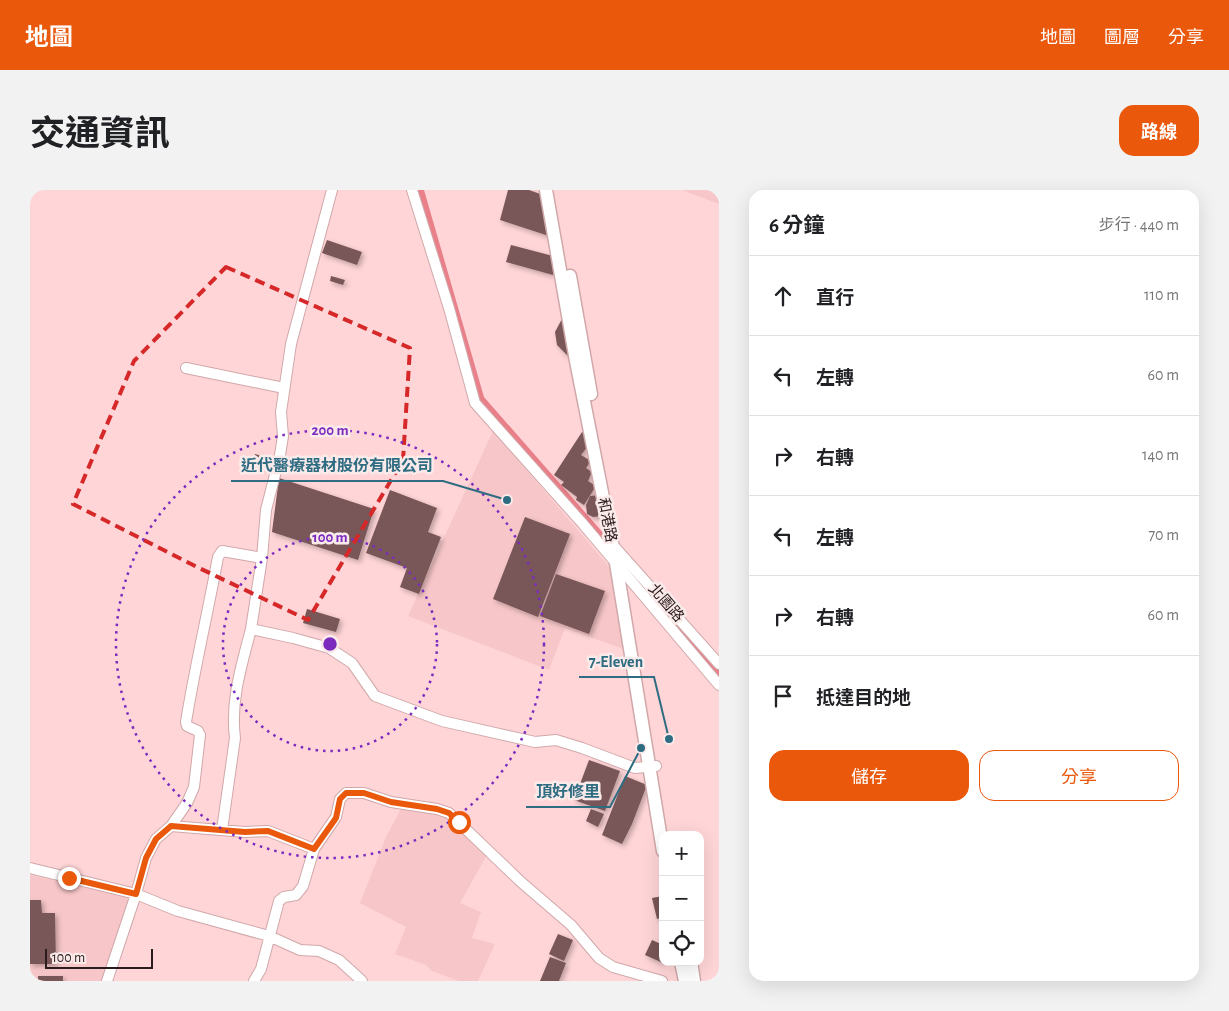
<!DOCTYPE html>
<html lang="zh-TW">
<meta charset="utf-8">
<style>
:root{--surface:#fff;--page:#f2f2f2;--text:#202124;--muted:#757577;--line:#e0e0e0;--accent:#ea580c}
body{margin:0;font-family:"Alegreya Sans","Noto Sans TC",sans-serif;background:var(--page);color:var(--text)}
.controls{position:absolute;right:15px;bottom:15px;display:grid;overflow:hidden;border-radius:10px;box-shadow:0 5px 20px #0002}
.controls button{width:45px;height:45px;display:grid;place-items:center;padding:0;border:0;border-bottom:1px solid var(--line);background:var(--surface);color:var(--text);font:25px sans-serif}
.scale{position:absolute;left:15px;bottom:12px;width:108px;box-sizing:border-box;padding-left:5px;border:2px solid #2a1b1c;border-top:0;font-size:14px;line-height:18px;white-space:nowrap;color:#2a1b1c;-webkit-text-stroke:4px #fbeaea;paint-order:stroke}
.stop{position:absolute;width:15px;height:15px;margin:-11px;border:4px solid #ea580c;border-radius:50%;background:#fff}
.stop.end{background:#ea580c;border-color:#fff;box-shadow:0 1px 5px #0008}
.list{margin:0;padding:0;list-style:none}
h2{display:flex;justify-content:space-between;align-items:center;height:65px;margin:0;padding:0 20px;font-size:21px}
h2 small{font-size:16px;font-weight:400;color:var(--muted)}
.list li{display:grid;grid-template-columns:32px 1fr auto;gap:15px;align-items:center;box-sizing:border-box;height:80px;padding:0 20px;border-top:1px solid var(--line)}
.list b{display:block;font-size:19px;white-space:nowrap}
.list em{font-size:16px;font-style:normal;color:var(--muted)}
.actions{display:flex;gap:10px;padding:15px 20px}
.actions a{flex:1;padding:11px 0;border:1px solid var(--accent);border-radius:15px;text-align:center;font-size:18px;color:var(--accent)}
.actions .main{background:var(--accent);color:#fff}
.icon{flex:none;width:28px;height:28px;fill:none;stroke:currentColor;stroke-width:2;stroke-linecap:round;stroke-linejoin:round}
.map{position:relative;flex:none;width:689px;height:791px;overflow:hidden;border-radius:15px}
header{display:flex;align-items:center;gap:30px;box-sizing:border-box;height:70px;padding:0 25px;background:var(--accent);color:#fff}
header strong{font-size:24px}
nav{display:flex;gap:28px;margin-inline-start:auto;font-size:18px}
.intro{display:flex;align-items:center;justify-content:space-between;box-sizing:border-box;height:120px;padding:0 30px}
h1{margin:0;font-size:35px}
.button{padding:12px 22px;border-radius:15px;background:var(--accent);color:#fff;font-size:18px;font-weight:700}
main{display:flex;gap:30px;padding:0 30px}
aside{flex:1;background:var(--surface);border-radius:15px;box-shadow:0 5px 20px #0002}
.map>svg:first-child{display:block}
</style>
<header>
<strong>地圖</strong>
<nav><a>地圖</a><a>圖層</a><a>分享</a></nav>
</header>
<div class="intro"><h1>交通資訊</h1><a class="button">路線</a></div>
<main>
<div class="map">
<svg width="689" height="791" viewBox="0 0 689 791">
<defs>
<filter id="shadow"><feDropShadow dx="2.5" dy="2.5" stdDeviation="2.5" flood-color="#0004"/></filter>
</defs>
<rect width="100%" height="100%" fill="#ffd5d7"/>
<path fill="#f7c6c8" d="M 652,0 L 689,0 L 689,14 Z
M 463,241 L 581,379 L 594,459 L 535,438 L 519,480 L 378,426 Z
M 373,615 L 413,625 L 458,663 L 430,713 L 451,722 L 442,748 L 465,754 L 448,791 L 429,791 L 402,781 L 396,775 L 365,764 L 376,737 L 330,713 L 356,647 Z
M 0,685 L 101,708 L 72,791 L 0,791 Z"/>
<path fill="#e98089" d="M 386,0 L 394,0 L 454,207 L 689,475 L 689,489 L 448,212 Z"/>
<path fill="#795658" filter="url(#shadow)" d="M 478,0 L 499,0 L 513,5 L 519,46 L 470,30 Z
M 297,50 L 332,62 L 327,75 L 292,63 Z
M 481,55 L 523,66 L 523,85 L 476,72 Z
M 301,86 L 315,90 L 313,95 L 300,91 Z
M 534,125 L 541,169 L 527,155 L 525,142 Z
M 552,242 L 556,245 L 558,256 L 551,265 L 561,271 L 556,278 L 562,282 L 558,291 L 566,296 L 554,315 L 546,310 L 547,307 L 531,295 L 534,292 L 524,285 Z
M 225,264 L 238,268 L 235,278 L 222,274 Z
M 249,288 L 344,319 L 328,370 L 242,342 Z
M 360,300 L 407,318 L 398,342 L 411,347 L 389,404 L 370,397 L 377,378 L 336,363 Z
M 569,305 L 572,326 L 563,327 L 557,324 L 556,315 L 560,306 Z
M 495,327 L 540,344 L 508,427 L 463,409 Z
M 526,384 L 575,401 L 559,444 L 510,426 Z
M 277,419 L 310,429 L 306,442 L 273,433 Z
M 559,570 L 590,581 L 575,621 L 544,610 Z
M 595,586 L 617,595 L 602,634 L 592,654 L 572,645 Z
M 561,619 L 574,624 L 568,637 L 556,631 Z
M 633,706 L 633,727 L 627,729 L 622,708 Z
M 0,710 L 11,710 L 12,723 L 25,723 L 26,774 L 0,774 Z
M 528,744 L 543,750 L 534,771 L 519,764 Z
M 622,750 L 633,755 L 633,773 L 615,765 Z
M 520,767 L 536,773 L 529,791 L 510,791 Z
M 8,786 L 33,786 L 33,791 L 8,791 Z"/>
<g fill="none" stroke-linecap="round" stroke-linejoin="round">
<defs>
<path id="minor" d="M 382,0 L 419,118 L 445,213 L 553,334 L 689,495
M 156,178 L 254,198
M 582,354 L 689,474
M 221,439 L 232,368
M 141,636 L 157,613 L 164,597 L 170,545 L 168,541 L 157,536 L 156,532 C 165,476 178,422 188,367 L 192,361 L 232,368 L 236,320 L 250,265 L 253,246 L 251,222 L 261,154 L 302,0
M 192,640 L 205,548 C 200,511 212,474 221,439 L 263,448 L 299,458 L 322,473 L 345,506 L 412,531 L 505,552 L 526,550 L 552,558 L 605,578 L 626,576
M 0,678 L 106,704 L 148,721 L 239,746 L 270,760 L 289,761 L 309,770 L 332,791
M 77,791 L 106,704 L 116,668 L 126,649 L 141,636 L 215,642 L 238,641 L 284,659
M 224,791 L 231,779 L 249,711 L 254,707 L 266,705 L 273,696 L 284,659 L 306,627 L 310,609 L 316,603 L 334,603 L 361,612 L 407,619 L 419,623 L 491,692 L 541,735 L 569,768 L 583,777 L 632,791"/>
<path id="major" d="M 516,0 L 546,171 L 586,373 L 633,661
M 540,86 L 561,204
M 651,772 L 655,791
M 661,772 L 664,791"/>
</defs>
<use href="#minor" stroke="#d0a8aa" stroke-width="12"/>
<use href="#major" stroke="#d0a8aa" stroke-width="15"/>
<use href="#minor" stroke="#fff" stroke-width="10"/>
<use href="#major" stroke="#fff" stroke-width="12"/>
</g>
<g fill="none" stroke-linecap="round" stroke-linejoin="round">
<path stroke="#ea580c" stroke-width="6" d="M 39,688 L 106,704 L 116,668 L 126,649 L 141,636 L 215,642 L 238,641 L 284,659 L 306,628 L 310,609 L 316,603 L 334,603 L 361,612 L 407,619 L 419,623 L 429,632"/>
</g>
<path fill="none" stroke="#d62828" stroke-width="4" stroke-dasharray="10 6" stroke-linejoin="round" d="M 196,77 L 380,158 L 373,270 L 278,430 L 167,377 L 43,314 L 104,171 Z"/>
<g fill="none" stroke="#7b2cbf" stroke-width="2.5" stroke-dasharray="2.5 5">
<circle cx="300" cy="454" r="107"/>
<circle cx="300" cy="454" r="214"/>
</g>
<g text-anchor="middle" dominant-baseline="central" stroke-width="5" stroke-linejoin="round" paint-order="stroke">
<g font-size="15" fill="#2a1b1c" stroke="#fbeaea">
<text transform="translate(577 330) rotate(79)">和港路</text>
<text transform="translate(636 413) rotate(49)">北園路</text>
</g>
</g>
<circle cx="300" cy="454" r="8" fill="#7b2cbf" stroke="#fbeaea" stroke-width="2.5"/>
<g font-size="15" text-anchor="middle" font-weight="bold" fill="#7b2cbf" stroke="#fbeaea" stroke-width="5" stroke-linejoin="round" paint-order="stroke">
<text x="300" y="245">200 m</text>
<text x="300" y="352">100 m</text>
</g>
<path fill="none" stroke="#2e6c82" stroke-width="2" d="M477 310L413 291H201M639 549L624 487H549M611 558L580 617H496"/>
<g fill="#2e6c82" stroke="#fbeaea" stroke-width="2">
<circle cx="477" cy="310" r="5"/>
<circle cx="639" cy="549" r="5"/>
<circle cx="611" cy="558" r="5"/>
</g>
<g font-size="16" text-anchor="middle" font-weight="bold" fill="#2e6c82" stroke="#fbeaea" stroke-width="5" stroke-linejoin="round" paint-order="stroke">
<text x="307" y="281">近代醫療器材股份有限公司</text>
<text x="586" y="477">7-Eleven</text>
<text x="538" y="607">頂好修里</text>
</g>
</svg>
<div class="controls">
<button>+</button>
<button>−</button>
<button><svg class="icon" aria-label="locate" viewBox="0 0 24 24"><circle cx="12" cy="12" r="6"/><path d="M12 2v4M12 18v4M2 12h4M18 12h4"/></svg></button>
</div>
<div class="scale">100 m</div>
<div class="stop" style="left:429px;top:632px"></div>
<div class="stop end" style="left:39px;top:688px"></div>
</div>
<aside>
<h2>6 分鐘<small>步行 · 440 m</small></h2>
<ul class="list">
<li><svg class="icon" aria-label="ahead" viewBox="0 0 24 24"><path d="M12 20V5M6 11l6-6 6 6"/></svg><div><b>直行</b></div><em>110 m</em></li>
<li><svg class="icon" aria-label="left" viewBox="0 0 24 24"><path d="M17 20v-9H6M10 6l-5 5 5 5"/></svg><div><b>左轉</b></div><em>60 m</em></li>
<li><svg class="icon" aria-label="right" viewBox="0 0 24 24"><path d="M7 20v-9h11M14 6l5 5-5 5"/></svg><div><b>右轉</b></div><em>140 m</em></li>
<li><svg class="icon" aria-label="left" viewBox="0 0 24 24"><path d="M17 20v-9H6M10 6l-5 5 5 5"/></svg><div><b>左轉</b></div><em>70 m</em></li>
<li><svg class="icon" aria-label="right" viewBox="0 0 24 24"><path d="M7 20v-9h11M14 6l5 5-5 5"/></svg><div><b>右轉</b></div><em>60 m</em></li>
<li><svg class="icon" aria-label="arrive" viewBox="0 0 24 24"><path d="M6 21V4h12l-3 4 3 4H6"/></svg><div><b>抵達目的地</b></div></li>
</ul>
<div class="actions"><a class="main">儲存</a><a>分享</a></div>
</aside>
</main>
